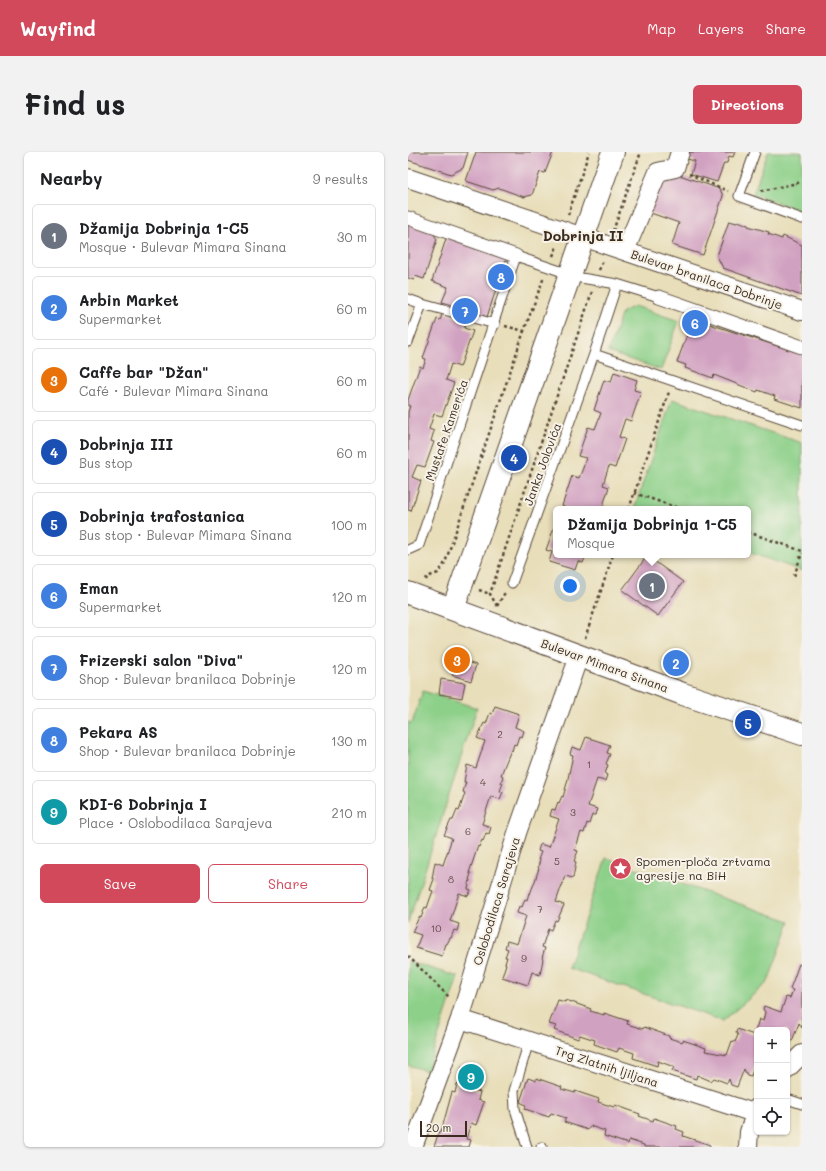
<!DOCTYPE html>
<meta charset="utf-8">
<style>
:root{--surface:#fff;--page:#f2f2f2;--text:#202124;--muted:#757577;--line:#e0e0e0;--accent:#d1495b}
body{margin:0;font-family:Mali,sans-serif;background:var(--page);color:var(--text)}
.controls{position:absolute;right:12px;bottom:12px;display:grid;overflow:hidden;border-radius:6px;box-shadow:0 1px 3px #0004}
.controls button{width:36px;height:36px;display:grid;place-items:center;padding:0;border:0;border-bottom:1px solid var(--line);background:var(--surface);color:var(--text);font:20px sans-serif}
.scale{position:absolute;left:12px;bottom:10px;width:47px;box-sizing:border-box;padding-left:4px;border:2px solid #3b2a1e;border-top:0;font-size:11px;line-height:14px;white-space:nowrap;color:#3b2a1e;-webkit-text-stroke:3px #f7f3e8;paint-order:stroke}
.you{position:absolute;left:162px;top:434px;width:14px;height:14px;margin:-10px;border:3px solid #fff;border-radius:50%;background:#1a73e8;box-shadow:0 0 0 6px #1a73e833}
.badge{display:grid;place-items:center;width:26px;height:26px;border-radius:50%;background:var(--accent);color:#fff;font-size:13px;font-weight:700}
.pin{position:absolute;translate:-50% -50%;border:2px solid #fff;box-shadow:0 1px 4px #0006}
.popup{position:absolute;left:145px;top:354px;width:198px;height:52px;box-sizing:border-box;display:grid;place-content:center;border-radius:6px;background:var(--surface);filter:drop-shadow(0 1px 3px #0005);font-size:13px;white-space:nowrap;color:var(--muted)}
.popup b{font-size:15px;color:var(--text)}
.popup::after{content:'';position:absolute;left:50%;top:100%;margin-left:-8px;border:8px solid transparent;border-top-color:var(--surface)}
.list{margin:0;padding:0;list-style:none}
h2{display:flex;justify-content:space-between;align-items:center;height:52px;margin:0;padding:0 16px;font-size:17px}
h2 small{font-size:13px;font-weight:400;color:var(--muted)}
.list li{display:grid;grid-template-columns:26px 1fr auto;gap:12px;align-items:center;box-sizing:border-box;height:64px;margin:0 8px 8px;padding:0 8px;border:1px solid var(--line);border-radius:6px}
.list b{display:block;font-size:15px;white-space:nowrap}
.list p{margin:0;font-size:13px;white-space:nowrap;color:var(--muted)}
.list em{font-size:13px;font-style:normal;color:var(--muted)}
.actions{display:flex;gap:8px;padding:12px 16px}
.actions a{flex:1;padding:9px 0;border:1px solid var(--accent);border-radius:6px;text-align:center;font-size:14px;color:var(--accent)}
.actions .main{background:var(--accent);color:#fff}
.icon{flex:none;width:22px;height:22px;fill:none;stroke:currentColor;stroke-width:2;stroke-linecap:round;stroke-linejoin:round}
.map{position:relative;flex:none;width:394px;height:995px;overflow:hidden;border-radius:6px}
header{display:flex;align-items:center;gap:24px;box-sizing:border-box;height:56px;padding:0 20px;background:var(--accent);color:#fff}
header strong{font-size:19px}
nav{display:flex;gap:22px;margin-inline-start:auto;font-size:14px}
.intro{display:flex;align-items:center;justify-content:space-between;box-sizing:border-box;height:96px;padding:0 24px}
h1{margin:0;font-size:28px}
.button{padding:10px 18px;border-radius:6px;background:var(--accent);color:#fff;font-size:14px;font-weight:700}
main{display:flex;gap:24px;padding:0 24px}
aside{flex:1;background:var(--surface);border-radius:6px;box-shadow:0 1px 3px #0004}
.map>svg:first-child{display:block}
</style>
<header>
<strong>Wayfind</strong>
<nav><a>Map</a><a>Layers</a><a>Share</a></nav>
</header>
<div class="intro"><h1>Find us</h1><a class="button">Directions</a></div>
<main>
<aside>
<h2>Nearby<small>9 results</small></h2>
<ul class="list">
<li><span class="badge" style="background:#6b7280">1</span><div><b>Džamija Dobrinja 1-C5</b><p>Mosque · Bulevar Mimara Sinana</p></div><em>30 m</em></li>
<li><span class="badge" style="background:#3f7fe0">2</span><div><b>Arbin Market</b><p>Supermarket</p></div><em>60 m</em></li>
<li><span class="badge" style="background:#e8710a">3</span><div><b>Caffe bar &quot;Džan&quot;</b><p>Café · Bulevar Mimara Sinana</p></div><em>60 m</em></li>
<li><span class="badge" style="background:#1a4fb4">4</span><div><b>Dobrinja III</b><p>Bus stop</p></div><em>60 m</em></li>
<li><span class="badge" style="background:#1a4fb4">5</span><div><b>Dobrinja trafostanica</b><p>Bus stop · Bulevar Mimara Sinana</p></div><em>100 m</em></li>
<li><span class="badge" style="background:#3f7fe0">6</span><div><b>Eman</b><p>Supermarket</p></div><em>120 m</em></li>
<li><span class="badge" style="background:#3f7fe0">7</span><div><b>Frizerski salon &quot;Diva&quot;</b><p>Shop · Bulevar branilaca Dobrinje</p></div><em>120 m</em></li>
<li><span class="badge" style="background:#3f7fe0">8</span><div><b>Pekara AS</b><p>Shop · Bulevar branilaca Dobrinje</p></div><em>130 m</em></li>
<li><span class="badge" style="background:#0f9aa8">9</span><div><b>KDI-6 Dobrinja I</b><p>Place · Oslobodilaca Sarajeva</p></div><em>210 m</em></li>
</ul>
<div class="actions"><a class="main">Save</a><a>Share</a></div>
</aside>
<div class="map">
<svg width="394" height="995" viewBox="0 0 394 995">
<rect width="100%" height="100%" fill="#f7f3e8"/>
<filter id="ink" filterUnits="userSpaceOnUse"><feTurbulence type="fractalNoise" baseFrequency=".025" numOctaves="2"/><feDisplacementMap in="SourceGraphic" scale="8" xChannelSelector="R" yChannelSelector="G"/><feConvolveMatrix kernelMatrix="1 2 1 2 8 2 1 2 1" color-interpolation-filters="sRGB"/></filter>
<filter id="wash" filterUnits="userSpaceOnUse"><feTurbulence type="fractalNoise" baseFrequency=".012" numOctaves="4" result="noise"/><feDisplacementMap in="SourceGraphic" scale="16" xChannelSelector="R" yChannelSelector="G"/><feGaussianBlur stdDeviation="0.9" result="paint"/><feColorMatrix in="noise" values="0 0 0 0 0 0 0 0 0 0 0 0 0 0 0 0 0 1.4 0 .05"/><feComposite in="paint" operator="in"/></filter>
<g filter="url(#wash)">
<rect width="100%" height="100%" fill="#e8deba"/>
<path fill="#8dd089" stroke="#647d54" d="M 360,0 L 394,0 L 394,59 L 345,42 Z
M 227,154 L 271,169 L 253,218 L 200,200 L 214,160 Z
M 264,247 L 394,291 L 394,419 L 340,400 L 340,357 L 226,357 Z
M 15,539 L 69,556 L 0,771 L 0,570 L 4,571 Z
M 198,706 L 382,769 L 360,830 L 315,869 L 160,816 Z
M 0,809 L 50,825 L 19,919 L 0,913 Z"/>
<g id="blocks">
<path fill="#d1a1c1" d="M 0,0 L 60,0 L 55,16 L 43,22 L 0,8 Z
M 68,0 L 145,0 L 137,21 L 132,20 L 124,43 L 116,45 L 91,36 L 85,38 L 58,29 Z
M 282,0 L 327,0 L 325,5 L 321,4 L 319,11 L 316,11 L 309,30 L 283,22 L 287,9 L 279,7 Z
M 257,18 L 312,37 L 315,44 L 295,103 L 264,93 L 271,71 L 237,59 Z
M 321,69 L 329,71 L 330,69 L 340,73 L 340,74 L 361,80 L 360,82 L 374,87 L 375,84 L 394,93 L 394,144 L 315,116 L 309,104 Z
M 0,70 L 22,77 L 29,87 L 16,127 L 7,124 L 6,128 L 0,126 Z
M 39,84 L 99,104 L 79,165 L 34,150 L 40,135 L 24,129 Z
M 35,160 L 59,169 L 56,176 L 65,179 L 52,215 L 43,212 L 38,228 L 46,231 L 34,264 L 26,262 L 21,277 L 26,279 L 23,289 L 26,290 L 17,315 L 9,313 L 4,325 L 13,329 L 3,359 L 0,358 L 0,260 L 2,254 L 0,254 L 0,248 L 12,214 L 15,216 L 18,207 L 15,206 L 29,167 L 32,168 Z
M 295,170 L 394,202 L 394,256 L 366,247 L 367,244 L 350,238 L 349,240 L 306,223 L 305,226 L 277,216 L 278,213 L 269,210 L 282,175 Z
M 206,220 L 229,228 L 226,238 L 233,240 L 223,269 L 217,267 L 211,285 L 217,287 L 207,316 L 201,314 L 198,323 L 195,333 L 201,335 L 194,357 L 160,357 L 154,354 L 164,324 L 171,326 L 175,316 L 178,306 L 170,304 L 180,275 L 187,277 L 193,261 L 186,258 L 196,228 L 203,230 Z
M 148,370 L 148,403 L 178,403 L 175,411 L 170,409 L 167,418 L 141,410 L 144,400 L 138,398 Z
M 239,404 L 275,430 L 250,464 L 214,438 Z
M 49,507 L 68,513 L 63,529 L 44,523 Z
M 33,527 L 57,531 L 54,546 L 31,542 Z
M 87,554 L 111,562 L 107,575 L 116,579 L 114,585 L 111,584 L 108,593 L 106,592 L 104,599 L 103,598 L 98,610 L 93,623 L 95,624 L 93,631 L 95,631 L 92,639 L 95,640 L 92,647 L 83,644 L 74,672 L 83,675 L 81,682 L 78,681 L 75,689 L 74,688 L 71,695 L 70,694 L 61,721 L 63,721 L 61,728 L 62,728 L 60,737 L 63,738 L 60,744 L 51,741 L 42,769 L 51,772 L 49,779 L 46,778 L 43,786 L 42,786 L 39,792 L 38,792 L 34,804 L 8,796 L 13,783 L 4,780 L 11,765 L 13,766 L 17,755 L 19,756 L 22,747 L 25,739 L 22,738 L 26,727 L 24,727 L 27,710 L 35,713 L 44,686 L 36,683 L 43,668 L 45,668 L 49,658 L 51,659 L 57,641 L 55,640 L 58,630 L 56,630 L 59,613 L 68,616 L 77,589 L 69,586 L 76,571 L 78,572 L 82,561 L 84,562 Z
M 178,585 L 202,593 L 199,601 L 202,602 L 198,612 L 200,613 L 197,622 L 199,623 L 197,629 L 189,627 L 180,654 L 189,657 L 187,663 L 184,663 L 181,672 L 179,671 L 176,681 L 173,680 L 167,698 L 170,699 L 166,709 L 168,710 L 165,726 L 157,724 L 148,750 L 156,753 L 149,769 L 147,768 L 143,778 L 140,777 L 134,795 L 137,796 L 134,806 L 135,807 L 132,823 L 124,820 L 120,833 L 94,825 L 98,812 L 97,812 L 99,805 L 97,805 L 100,797 L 97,796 L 99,789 L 109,792 L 118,764 L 109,761 L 111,754 L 114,755 L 117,747 L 119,748 L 121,741 L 122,742 L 127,729 L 131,716 L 130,715 L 132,708 L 130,708 L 133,700 L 130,699 L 132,692 L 141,695 L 151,667 L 142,664 L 144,657 L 147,658 L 150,650 L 151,651 L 154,644 L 155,645 L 159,631 L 165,603 L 162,602 L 164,595 L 173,598 Z
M 391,812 L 394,813 L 394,876 L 391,871 L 384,889 L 380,888 L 379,878 L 349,878 L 349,906 L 343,924 L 339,923 L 336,917 L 329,935 L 323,933 L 321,927 L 319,931 L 306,926 L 303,929 L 289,923 L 288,927 L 264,919 L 266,915 L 250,909 L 249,914 L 225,906 L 226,901 L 211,896 L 209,900 L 186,892 L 187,888 L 172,883 L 170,887 L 146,878 L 148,874 L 141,872 L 150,848 L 157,850 L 158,848 L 183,857 L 182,859 L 196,863 L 196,861 L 220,869 L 219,872 L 235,877 L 236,875 L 261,884 L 261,886 L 274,890 L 275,888 L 298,896 L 297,899 L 319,903 L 324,889 L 327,890 L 330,883 L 328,880 L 329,877 L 346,883 L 351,867 L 355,869 L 357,860 L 355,857 L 356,854 L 373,860 L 378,845 L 382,846 L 385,838 L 382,837 Z
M 54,915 L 76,922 L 73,934 L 51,927 Z
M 120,926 L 128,929 L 128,926 L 154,935 L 153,937 L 167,941 L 167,939 L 191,947 L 190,950 L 206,955 L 207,953 L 232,962 L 231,964 L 245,969 L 246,966 L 269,974 L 268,977 L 276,980 L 275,984 L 302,993 L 302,995 L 236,995 L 236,993 L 221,988 L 220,992 L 196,984 L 197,979 L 182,974 L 180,978 L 156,970 L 158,966 L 143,961 L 141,965 L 117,957 L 118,953 L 112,950 Z
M 49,932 L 72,940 L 70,948 L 76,950 L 68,973 L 63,971 L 58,987 L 63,988 L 61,995 L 26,995 L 31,979 L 33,980 L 44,940 L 47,941 Z"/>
</g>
</g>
<g filter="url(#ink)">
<use href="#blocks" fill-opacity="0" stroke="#554535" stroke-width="1"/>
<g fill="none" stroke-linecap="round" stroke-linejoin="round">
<defs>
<path id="service" d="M 347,0 L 331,44 L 394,67
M 0,147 L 14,152
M 0,190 L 14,152 L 87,172
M 186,202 L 394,273
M 0,398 L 11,393 L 108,104 L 173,126 L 209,132 L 251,145
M 104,431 L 186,202 L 209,132
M 379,947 L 394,952
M 119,995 L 107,957 L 106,939 L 121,889
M 133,995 L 134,995"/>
<path id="pedestrian" d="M 0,66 L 108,104
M 251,145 L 394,195"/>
<path id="minor" d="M 0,26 L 394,159
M 217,99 L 250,20 L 267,16 L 272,0
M 52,867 L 346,961
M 379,917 L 394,902
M 5,995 L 52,867 L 109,681 L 171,504
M 340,995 L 341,980 L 349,956"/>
<path id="tertiary" d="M 0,441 L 275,542 L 394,582
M 45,457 L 205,0"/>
</defs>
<use href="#service" stroke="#554535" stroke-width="11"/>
<use href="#pedestrian" stroke="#554535" stroke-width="15"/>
<use href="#minor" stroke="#554535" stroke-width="20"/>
<use href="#tertiary" stroke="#554535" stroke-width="24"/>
<path stroke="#554535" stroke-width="2.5" stroke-dasharray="3 3" stroke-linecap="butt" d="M 281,22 L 320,39
M 353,39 L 394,30
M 160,63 L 181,0
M 205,79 L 233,0
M 145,104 L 149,94
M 191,118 L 195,108
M 97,174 L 116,179 L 136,125
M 226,341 L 273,357
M 221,357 L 261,240
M 340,380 L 394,399
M 386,424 L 394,401
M 18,428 L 19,425 L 30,421 L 37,411 L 116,179
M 71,438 L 82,442
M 89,454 L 82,442 L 184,140
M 89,454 L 98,439
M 177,486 L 205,403
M 0,804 L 42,846"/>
<use href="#service" stroke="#fff" stroke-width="9"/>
<use href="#pedestrian" stroke="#fff" stroke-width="13"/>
<use href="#minor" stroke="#fff" stroke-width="18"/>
<use href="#tertiary" stroke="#fff" stroke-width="22"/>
</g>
</g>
<defs>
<symbol id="sight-disc" viewBox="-11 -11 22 22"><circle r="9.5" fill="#d1495b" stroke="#f7f3e8"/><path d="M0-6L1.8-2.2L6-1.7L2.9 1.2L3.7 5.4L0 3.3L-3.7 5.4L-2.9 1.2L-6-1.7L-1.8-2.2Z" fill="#fff"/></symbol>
</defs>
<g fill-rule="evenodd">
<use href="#sight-disc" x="200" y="704" width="25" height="25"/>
</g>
<g text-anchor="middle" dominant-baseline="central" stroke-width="4" stroke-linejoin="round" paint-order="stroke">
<g font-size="10" fill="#604847">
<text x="92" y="582">2</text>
<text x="181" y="612">1</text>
<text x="75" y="630">4</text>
<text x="165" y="660">3</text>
<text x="60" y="679">6</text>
<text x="149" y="709">5</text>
<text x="43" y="727">8</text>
<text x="132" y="757">7</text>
<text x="28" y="776">10</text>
<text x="116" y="806">9</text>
</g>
<g font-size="12" fill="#3b2a1e" stroke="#f7f3e8">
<text transform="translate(299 127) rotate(19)">Bulevar branilaca Dobrinje</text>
<text transform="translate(38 278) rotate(-71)">Mustafe Kamerića</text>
<text transform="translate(134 312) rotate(-70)">Janka Jolovića</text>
<text transform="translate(197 513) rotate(20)">Bulevar Mimara Sinana</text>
<text transform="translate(88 749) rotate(-73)">Oslobodilaca Sarajeva</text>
<text transform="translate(199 914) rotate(18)">Trg Zlatnih ljiljana</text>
</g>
<g font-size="12" fill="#3b2a1e" stroke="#f7f3e8" text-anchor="start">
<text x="228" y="709">Spomen-ploča zrtvama<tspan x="228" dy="14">agresije na BiH</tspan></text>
</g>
<g font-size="14" font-weight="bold" fill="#3b2a1e" stroke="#f7f3e8">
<text x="175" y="83">Dobrinja II</text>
</g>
</g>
</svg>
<div class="controls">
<button>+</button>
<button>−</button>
<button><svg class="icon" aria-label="locate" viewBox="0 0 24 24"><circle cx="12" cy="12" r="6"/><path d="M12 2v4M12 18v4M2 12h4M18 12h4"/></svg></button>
</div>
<div class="scale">20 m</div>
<div class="you"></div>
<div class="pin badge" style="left:244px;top:434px;background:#6b7280">1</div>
<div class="popup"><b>Džamija Dobrinja 1-C5</b>Mosque</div>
<div class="pin badge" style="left:268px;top:511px;background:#3f7fe0">2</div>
<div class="pin badge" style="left:49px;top:508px;background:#e8710a">3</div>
<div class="pin badge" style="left:106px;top:306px;background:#1a4fb4">4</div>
<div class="pin badge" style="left:340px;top:571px;background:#1a4fb4">5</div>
<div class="pin badge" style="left:287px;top:171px;background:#3f7fe0">6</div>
<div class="pin badge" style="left:57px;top:159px;background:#3f7fe0">7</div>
<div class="pin badge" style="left:93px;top:125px;background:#3f7fe0">8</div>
<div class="pin badge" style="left:63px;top:925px;background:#0f9aa8">9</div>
</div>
</main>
